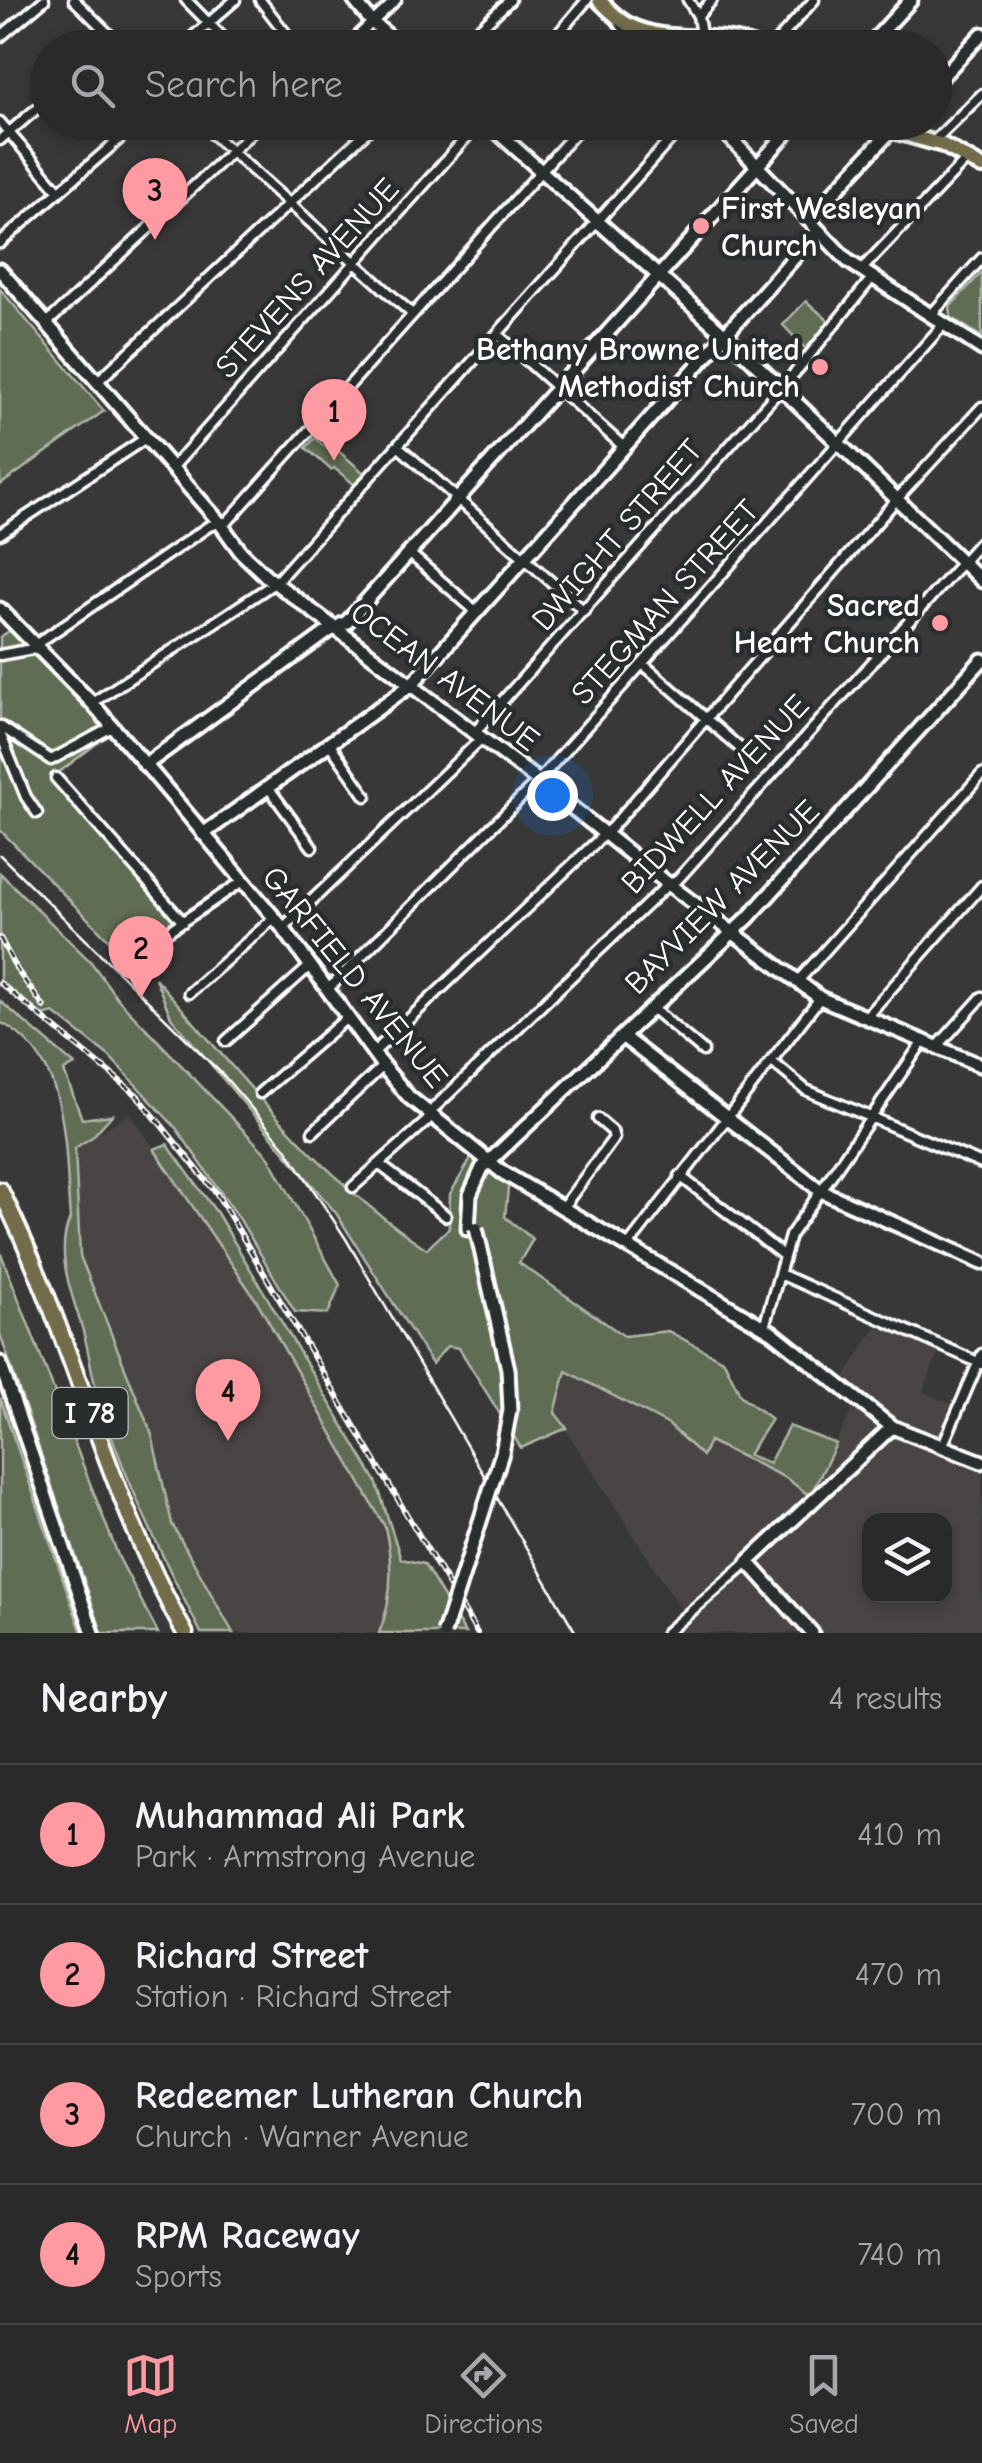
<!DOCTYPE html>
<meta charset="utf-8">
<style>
:root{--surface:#2a2a2a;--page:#323232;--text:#f1f3f6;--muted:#a5a7a8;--line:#464647;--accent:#ff9aa2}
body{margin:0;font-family:"Comic Neue",sans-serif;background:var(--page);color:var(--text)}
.controls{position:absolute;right:30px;bottom:30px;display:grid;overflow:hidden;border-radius:20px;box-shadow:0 5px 15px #0003}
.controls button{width:90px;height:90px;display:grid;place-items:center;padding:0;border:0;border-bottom:2px solid var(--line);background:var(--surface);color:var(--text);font:50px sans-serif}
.you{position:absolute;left:552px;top:795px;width:35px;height:35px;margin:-25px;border:8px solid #fff;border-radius:50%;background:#1a73e8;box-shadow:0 0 0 15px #1a73e833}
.badge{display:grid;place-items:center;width:65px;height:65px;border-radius:50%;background:var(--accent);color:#111;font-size:32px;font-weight:700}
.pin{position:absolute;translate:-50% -82px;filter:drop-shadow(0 2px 5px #0008)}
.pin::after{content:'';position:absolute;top:52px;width:35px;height:30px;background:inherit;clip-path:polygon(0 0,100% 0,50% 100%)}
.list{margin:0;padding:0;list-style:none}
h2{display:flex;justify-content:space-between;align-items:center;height:130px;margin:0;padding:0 40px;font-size:42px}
h2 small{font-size:32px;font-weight:400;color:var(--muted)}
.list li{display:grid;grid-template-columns:65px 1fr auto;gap:30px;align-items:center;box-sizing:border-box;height:140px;padding:0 40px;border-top:2px solid var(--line)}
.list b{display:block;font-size:38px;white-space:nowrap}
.list p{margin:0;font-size:32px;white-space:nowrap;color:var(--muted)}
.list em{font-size:32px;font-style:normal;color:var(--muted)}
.icon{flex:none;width:55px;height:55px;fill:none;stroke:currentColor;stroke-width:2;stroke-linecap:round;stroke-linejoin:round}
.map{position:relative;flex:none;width:982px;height:1633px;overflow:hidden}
.search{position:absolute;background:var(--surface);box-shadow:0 5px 15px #0003;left:30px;right:30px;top:30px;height:110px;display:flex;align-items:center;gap:25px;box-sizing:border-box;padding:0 35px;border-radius:55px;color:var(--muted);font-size:38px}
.sheet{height:690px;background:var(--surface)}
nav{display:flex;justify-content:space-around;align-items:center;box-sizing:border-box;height:140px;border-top:2px solid var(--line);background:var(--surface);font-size:28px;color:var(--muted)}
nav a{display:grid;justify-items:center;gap:5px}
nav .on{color:var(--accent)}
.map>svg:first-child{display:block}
</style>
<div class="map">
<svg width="982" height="1633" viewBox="0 0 982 1633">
<rect width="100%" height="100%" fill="#383838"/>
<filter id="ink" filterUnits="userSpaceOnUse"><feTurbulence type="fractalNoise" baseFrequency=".01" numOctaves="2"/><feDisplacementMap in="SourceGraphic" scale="20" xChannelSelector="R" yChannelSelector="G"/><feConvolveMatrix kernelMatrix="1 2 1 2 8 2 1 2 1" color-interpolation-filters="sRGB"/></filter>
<g filter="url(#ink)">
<path fill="#494544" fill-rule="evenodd" d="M 130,1113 L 258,1303 L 385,1527 L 390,1547 L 390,1592 L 379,1633 L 233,1633 L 172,1524 L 152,1435 L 80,1256 L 75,1148 Z
M 881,1319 L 941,1346 L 923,1392 L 956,1406 L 939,1448 L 979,1461 L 982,1454 L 982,1633 L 680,1633 L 690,1623 L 555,1413 L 565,1371 L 669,1425 L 702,1455 L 709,1441 L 786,1478 L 810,1496 L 856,1402 L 839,1387 ZM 870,1520 L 944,1520 L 944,1596 L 870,1596 Z"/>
<path fill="#616c52" stroke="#b0b6a8" stroke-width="2.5" d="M 982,272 L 982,337 L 951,317 L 950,307 Z
M 0,289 L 104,411 L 0,485 Z
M 806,301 L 829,321 L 806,349 L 783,325 Z
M 315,438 L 330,451 L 335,448 L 364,473 L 355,485 L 334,468 L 331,470 L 306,448 Z
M 14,628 L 114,730 L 53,777 L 181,923 L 118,966 L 122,953 L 0,830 L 0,637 Z
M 0,873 L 91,962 L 117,998 L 269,1157 L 340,1285 L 328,1314 L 295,1312 L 239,1218 L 176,1128 L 109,1056 L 54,1013 L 43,1016 L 0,981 Z
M 155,978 C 240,1073 319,1179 427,1249 L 449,1228 L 450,1194 L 475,1152 L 509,1179 L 505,1217 L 533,1239 L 519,1263 L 624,1336 L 668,1331 L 724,1361 L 741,1396 L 771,1419 L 748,1455 L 769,1463 L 789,1426 L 836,1444 L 810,1496 L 786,1478 L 709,1441 L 702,1456 L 669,1425 L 566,1371 L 555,1413 L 567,1428 L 521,1448 L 459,1348 L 447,1346 L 432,1364 L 336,1213 L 171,1017 Z
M 0,1001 L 75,1065 L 64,1071 L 82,1119 L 112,1115 L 92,1137 L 75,1148 L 80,1256 L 152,1435 L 172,1524 L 233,1633 L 201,1633 C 162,1556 122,1475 97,1392 C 91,1372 89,1351 83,1331 C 73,1296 54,1255 70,1219 C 64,1149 72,1059 0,1022 Z
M 167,1144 L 217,1213 L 376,1481 L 401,1559 L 424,1564 L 465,1633 L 379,1633 C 393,1599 393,1563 385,1527 L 258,1303 L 154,1149 Z
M 0,1251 L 119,1558 L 158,1633 L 102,1633 L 0,1334 Z
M 0,1398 L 82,1633 L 0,1633 Z"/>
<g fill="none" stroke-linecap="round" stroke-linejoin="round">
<defs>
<path id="street" d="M 74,0 L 123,48
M 186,0 L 233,48
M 260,0 L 297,48
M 688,0 L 698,16 L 701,35
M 698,16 L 712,0
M 0,37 L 44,0
M 180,48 L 235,0
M 345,48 L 396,0
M 459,48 L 510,0
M 546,48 L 587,0
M 771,48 L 814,0
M 0,122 L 59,191
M 199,122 L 411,313
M 0,140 L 48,99
M 933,142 L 982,94
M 0,243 L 139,122
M 861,270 L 968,158
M 930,316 L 982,258
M 46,324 L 263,122
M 498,335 L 624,447
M 97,382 L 377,122
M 398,446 L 584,611
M 172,468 L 480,122
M 0,534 L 146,438
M 410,554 L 478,613
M 35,645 L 209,526 L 228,521 L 585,122
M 0,655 L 38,648
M 643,664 L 742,750
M 92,703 L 276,582 L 686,122
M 0,726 L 51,760 L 112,727
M 475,732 L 799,368 L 872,278
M 0,733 L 26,797 L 37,813
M 329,743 L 366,796
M 56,778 L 183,922
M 268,787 L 312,847
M 283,928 L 482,738
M 125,960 L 243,881
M 798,981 L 982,774
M 328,989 L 538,781 L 944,324
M 189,993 L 274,918
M 652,1008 L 703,1051
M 866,1017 L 982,886
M 226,1041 L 310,966
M 938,1046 L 982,997
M 373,1053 L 612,827 L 897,499 L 982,407
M 771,1061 L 806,1090 L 982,1164
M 260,1093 L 348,1017
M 313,1132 L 383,1066
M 379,1164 L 446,1216
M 680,1176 L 784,1256
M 353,1187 L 427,1121 L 434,1108 L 663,889 L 679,878 L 982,540
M 563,1207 L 614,1138 L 612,1131 L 598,1119
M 628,1246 L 820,998
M 780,1274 L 982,1364
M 764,1327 L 790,1236 L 924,1040
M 942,1447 L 982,1354
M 666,1633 L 748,1562"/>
<path id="secondary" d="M 354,0 L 372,22 L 402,48
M 619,20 L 639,48
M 867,48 L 911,0
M 934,85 L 982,34
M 486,122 L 733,342 L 982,581
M 715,122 L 848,261 L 982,349
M 808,220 L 899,122
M 0,270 L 220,523 L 241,552 L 266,576 L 532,776 L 663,880 L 820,998 L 982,1066
M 0,609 L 92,703 L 151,771 L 283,928 L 383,1066 L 409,1097 L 502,1172 L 772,1332 L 892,1427 L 982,1462
M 145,765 L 329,631 L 347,622 L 797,122
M 203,834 L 411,685 L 818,231
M 622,1036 L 821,1191 L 982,1263
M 468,1229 L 470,1195 L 482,1168 L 748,918 L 982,660
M 0,1363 L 93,1633
M 812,1633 L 748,1562 L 892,1427"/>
<path id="primary" d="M 599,0 C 608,9 617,19 629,25 C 669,46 717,29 759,48
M 861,122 L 943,145 L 982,167"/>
<path id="highway" d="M 0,1190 C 72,1333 106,1493 185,1633"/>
</defs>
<use href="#street" stroke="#fff" stroke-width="15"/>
<use href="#secondary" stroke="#fff" stroke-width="19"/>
<use href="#primary" stroke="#fff" stroke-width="20"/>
<use href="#highway" stroke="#fff" stroke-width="21"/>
<use href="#street" stroke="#2a2d2e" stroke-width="8"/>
<use href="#secondary" stroke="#2a2d2e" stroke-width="11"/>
<use href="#primary" stroke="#726c4b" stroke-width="12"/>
<use href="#highway" stroke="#726c4b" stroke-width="14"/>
<path stroke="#fff" stroke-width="2.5" d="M 0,855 L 224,1076 L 285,1147 L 346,1239 L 576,1633"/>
<defs>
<path id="rail" d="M 0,938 L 17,970 L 44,1007
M 0,983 L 137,1095 L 217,1194 L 477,1633"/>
</defs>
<use href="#rail" stroke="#fff" stroke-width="6"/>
<use href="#rail" stroke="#2a2d2e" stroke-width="2.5" stroke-dasharray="8" stroke-linecap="butt"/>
<defs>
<path id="secondary-bridge" d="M 444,1633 L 502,1453 L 510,1410 L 508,1369 L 476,1228"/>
</defs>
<use href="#secondary-bridge" stroke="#fff" stroke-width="19" stroke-linecap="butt"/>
<use href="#secondary-bridge" stroke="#2a2d2e" stroke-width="11"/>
</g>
</g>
<g fill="#ff9aa2" stroke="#2a2d2e" stroke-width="4">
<circle cx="701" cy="226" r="10"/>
<circle cx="820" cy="367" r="10"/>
<circle cx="940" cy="623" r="10"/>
</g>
<g text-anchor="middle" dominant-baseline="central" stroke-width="9" stroke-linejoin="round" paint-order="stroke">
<rect fill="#2a2d2e" stroke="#bfc0c0" stroke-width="2.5" x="52.5" y="1388" width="75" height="50" rx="8"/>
<g font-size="30" font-weight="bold" fill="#fff">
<text x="90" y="1413">I 78</text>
</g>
<g font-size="32" font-weight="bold" fill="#fff" stroke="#2a2d2e" text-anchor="end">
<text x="721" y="208" text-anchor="start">First Wesleyan<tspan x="721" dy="37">Church</tspan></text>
<text x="800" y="349">Bethany Browne United<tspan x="800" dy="37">Methodist Church</tspan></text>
<text x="920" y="605">Sacred<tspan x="920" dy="37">Heart Church</tspan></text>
</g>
<g font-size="32" fill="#fff" stroke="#2a2d2e">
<text transform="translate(307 278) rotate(-48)">STEVENS AVENUE</text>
<text transform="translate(617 535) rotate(-49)">DWIGHT STREET</text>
<text transform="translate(665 602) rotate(-48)">STEGMAN STREET</text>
<text transform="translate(445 676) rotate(37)">OCEAN AVENUE</text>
<text transform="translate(715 794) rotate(-47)">BIDWELL AVENUE</text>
<text transform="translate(722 897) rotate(-45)">BAYVIEW AVENUE</text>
<text transform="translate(355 977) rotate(51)">GARFIELD AVENUE</text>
</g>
</g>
</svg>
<div class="controls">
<button><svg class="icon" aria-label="layers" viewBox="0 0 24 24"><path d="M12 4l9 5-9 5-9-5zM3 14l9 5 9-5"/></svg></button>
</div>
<div class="you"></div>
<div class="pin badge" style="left:334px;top:461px">1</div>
<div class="pin badge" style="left:141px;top:998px">2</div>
<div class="pin badge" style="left:155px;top:240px">3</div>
<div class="pin badge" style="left:228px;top:1441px">4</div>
<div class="search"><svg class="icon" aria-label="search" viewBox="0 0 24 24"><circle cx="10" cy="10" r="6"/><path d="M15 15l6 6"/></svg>Search here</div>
</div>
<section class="sheet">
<h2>Nearby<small>4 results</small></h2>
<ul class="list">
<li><span class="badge">1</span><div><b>Muhammad Ali Park</b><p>Park · Armstrong Avenue</p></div><em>410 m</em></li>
<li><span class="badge">2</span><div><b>Richard Street</b><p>Station · Richard Street</p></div><em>470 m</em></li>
<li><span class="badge">3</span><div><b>Redeemer Lutheran Church</b><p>Church · Warner Avenue</p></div><em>700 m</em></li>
<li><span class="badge">4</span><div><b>RPM Raceway</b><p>Sports</p></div><em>740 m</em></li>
</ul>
</section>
<nav>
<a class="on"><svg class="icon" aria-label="map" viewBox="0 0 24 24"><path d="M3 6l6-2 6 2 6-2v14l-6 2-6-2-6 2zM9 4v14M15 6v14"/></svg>Map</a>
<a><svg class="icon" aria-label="directions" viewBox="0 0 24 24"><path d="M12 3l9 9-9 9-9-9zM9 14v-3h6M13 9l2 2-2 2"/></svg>Directions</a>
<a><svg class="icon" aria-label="saved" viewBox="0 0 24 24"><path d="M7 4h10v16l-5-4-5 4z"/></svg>Saved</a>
</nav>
